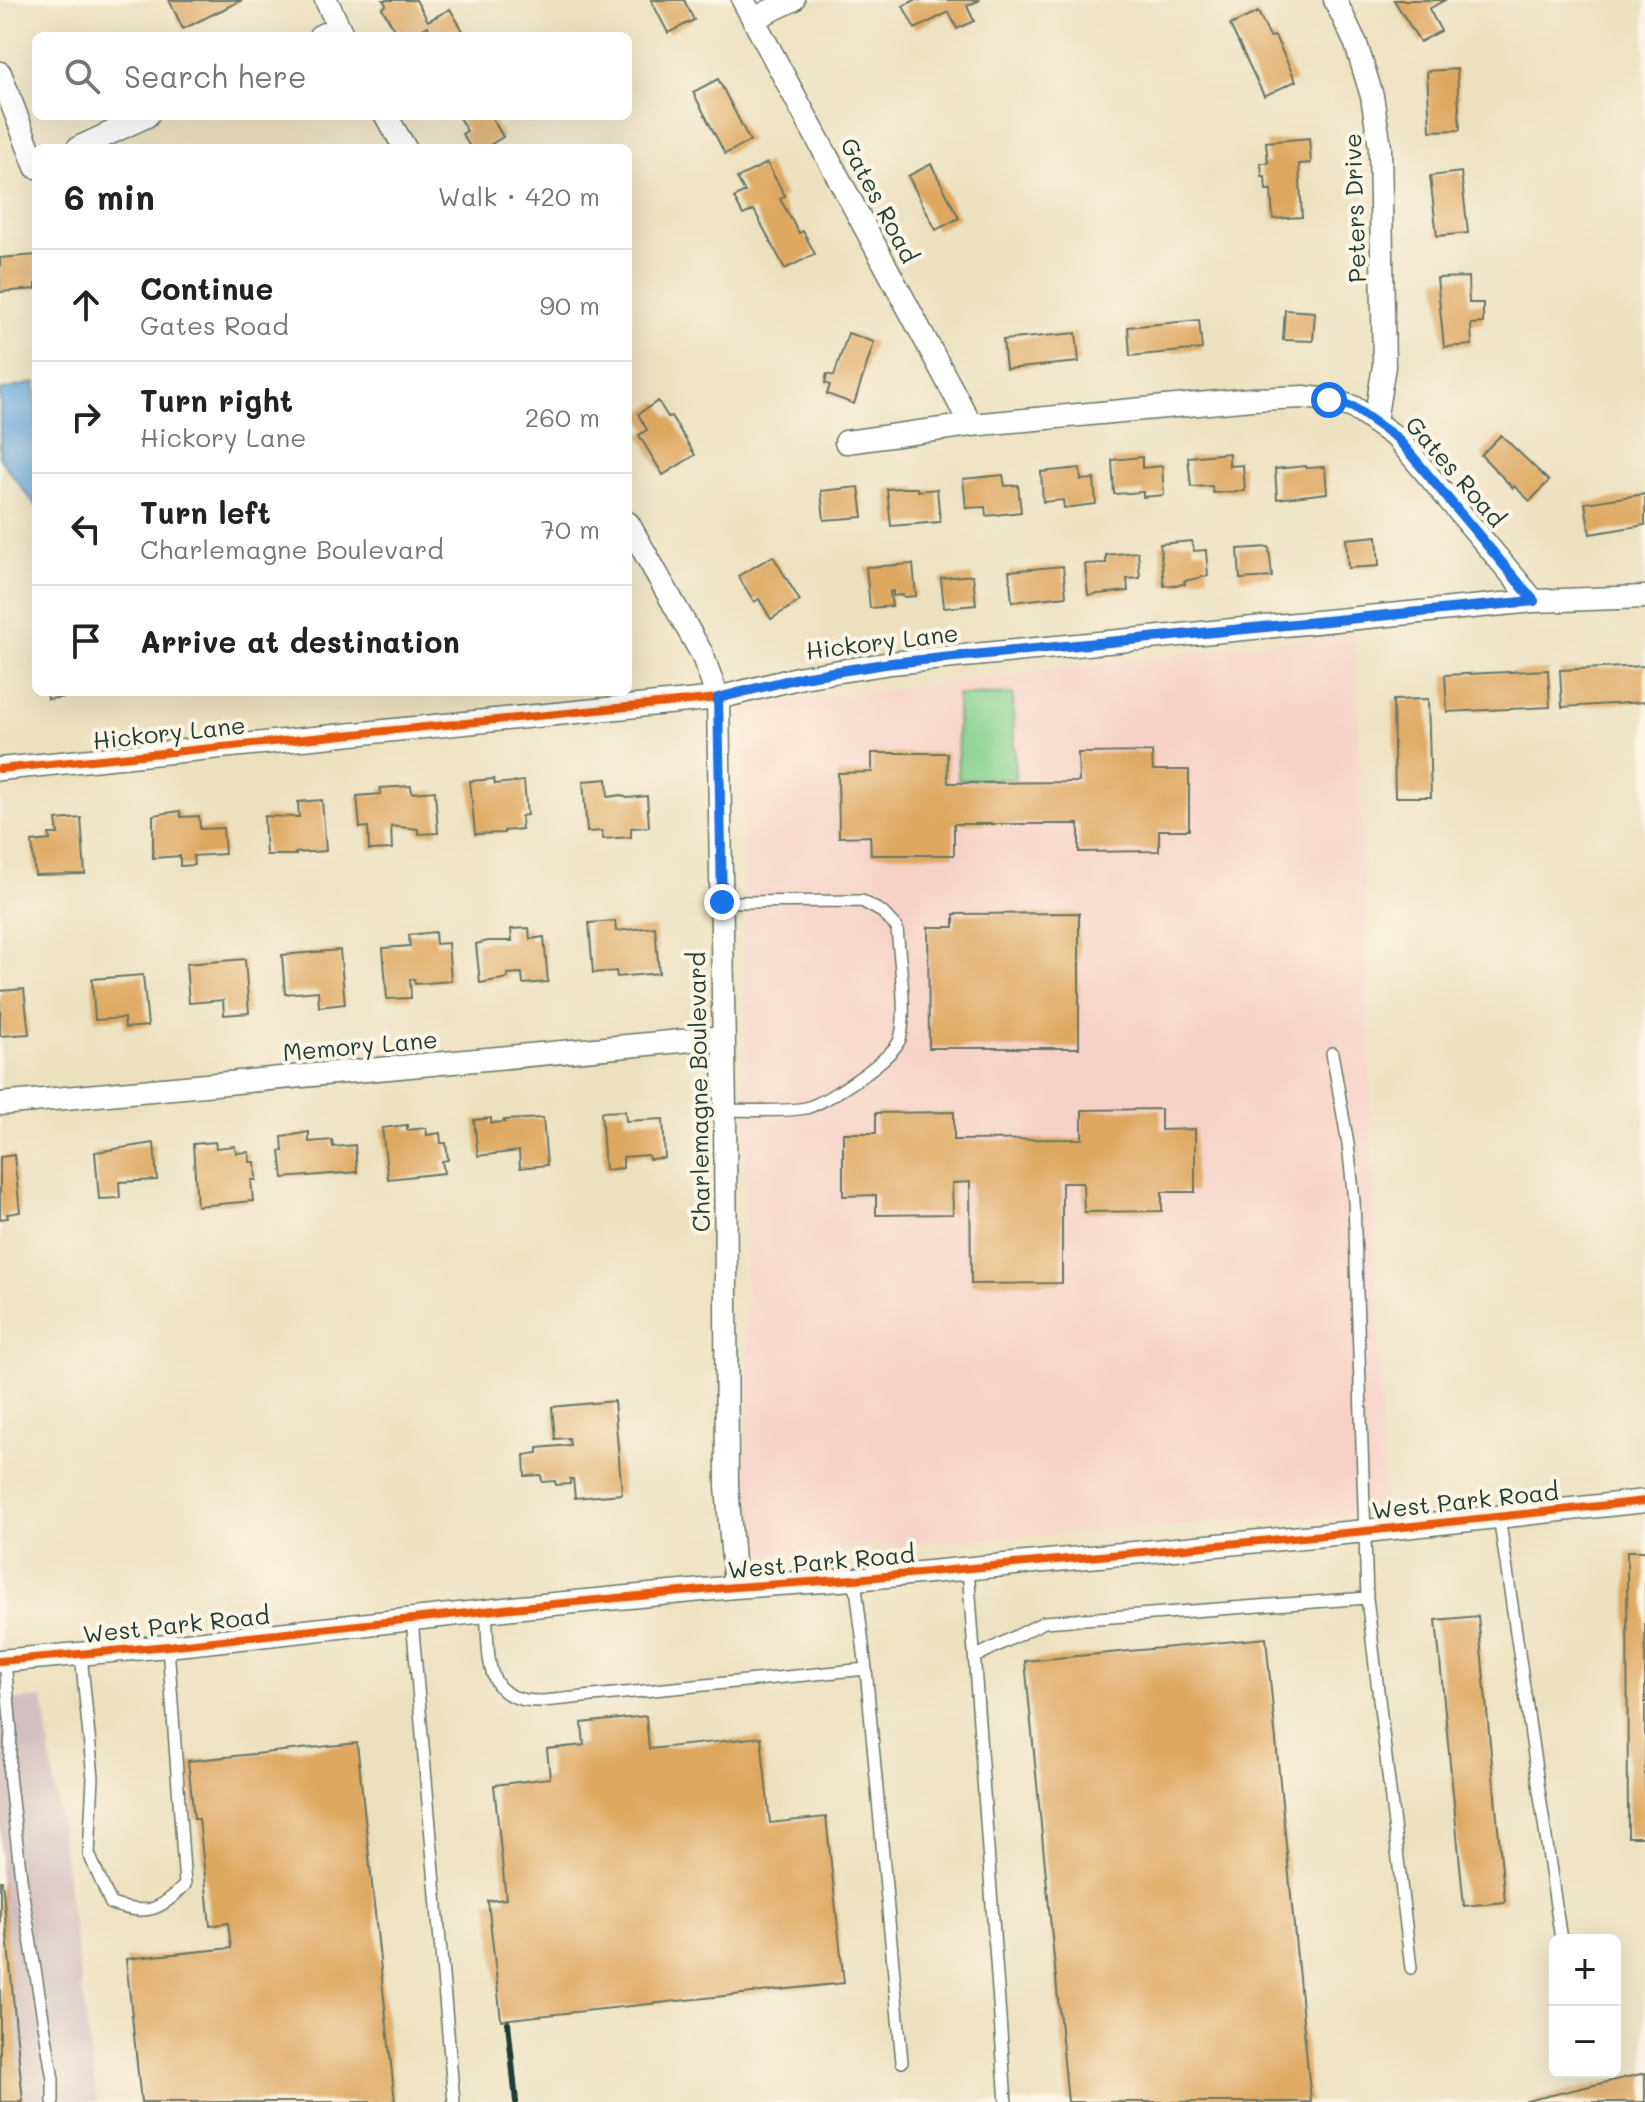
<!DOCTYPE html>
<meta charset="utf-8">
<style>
:root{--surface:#fff;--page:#f6f6f6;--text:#222;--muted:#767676;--line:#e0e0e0}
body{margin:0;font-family:Mali,sans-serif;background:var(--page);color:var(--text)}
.controls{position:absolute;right:24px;bottom:24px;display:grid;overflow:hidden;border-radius:12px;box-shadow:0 8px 32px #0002}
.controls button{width:72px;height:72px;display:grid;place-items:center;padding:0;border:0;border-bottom:2px solid var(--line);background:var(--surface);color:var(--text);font:40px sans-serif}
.stop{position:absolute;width:24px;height:24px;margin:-18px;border:6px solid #1a73e8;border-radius:50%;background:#fff}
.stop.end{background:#1a73e8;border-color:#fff;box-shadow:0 2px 8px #0008}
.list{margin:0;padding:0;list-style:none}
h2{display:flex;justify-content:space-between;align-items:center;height:104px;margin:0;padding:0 32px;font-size:34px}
h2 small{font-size:26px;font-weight:400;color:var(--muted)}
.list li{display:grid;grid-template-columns:52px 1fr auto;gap:24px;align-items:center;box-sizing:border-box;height:112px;padding:0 32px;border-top:2px solid var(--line)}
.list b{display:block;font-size:30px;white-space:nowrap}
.list p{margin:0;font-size:26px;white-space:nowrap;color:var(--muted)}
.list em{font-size:26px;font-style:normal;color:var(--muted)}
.icon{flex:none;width:44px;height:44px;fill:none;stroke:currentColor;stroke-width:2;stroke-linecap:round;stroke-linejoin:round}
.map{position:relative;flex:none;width:1645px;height:2102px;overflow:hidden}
.search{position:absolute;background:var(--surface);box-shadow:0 8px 32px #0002;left:32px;top:32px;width:600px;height:88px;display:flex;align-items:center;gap:20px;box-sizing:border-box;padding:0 28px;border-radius:12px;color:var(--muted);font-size:30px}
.panel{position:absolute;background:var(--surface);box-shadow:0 8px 32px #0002;left:32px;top:144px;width:600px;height:552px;border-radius:12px}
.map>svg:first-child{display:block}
</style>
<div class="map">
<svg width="1645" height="2102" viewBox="0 0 1645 2102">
<rect width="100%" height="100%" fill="#fcf5e5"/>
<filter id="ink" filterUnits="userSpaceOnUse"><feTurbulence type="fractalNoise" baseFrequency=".0125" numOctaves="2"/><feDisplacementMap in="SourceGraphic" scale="16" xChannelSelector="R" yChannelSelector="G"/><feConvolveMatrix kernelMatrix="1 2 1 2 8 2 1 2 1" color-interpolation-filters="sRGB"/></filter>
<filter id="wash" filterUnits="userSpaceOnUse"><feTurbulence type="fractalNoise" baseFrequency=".006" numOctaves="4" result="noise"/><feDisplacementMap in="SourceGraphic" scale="32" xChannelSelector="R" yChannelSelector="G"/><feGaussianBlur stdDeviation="1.8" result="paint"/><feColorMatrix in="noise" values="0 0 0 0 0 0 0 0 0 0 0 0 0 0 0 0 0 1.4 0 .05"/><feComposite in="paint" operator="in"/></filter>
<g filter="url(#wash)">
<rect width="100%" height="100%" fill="#ece1bf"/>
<path fill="#f7d1c7" d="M 1355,633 L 1384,1511 L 747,1555 L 744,707 Z"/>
<path fill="#d2bfc0" d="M 43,1698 L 97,2102 L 0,2102 L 0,1702 Z"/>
<path fill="#86d18f" stroke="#528762" stroke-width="2" d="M 1013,694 L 1015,779 L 958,780 L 957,695 Z"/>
<path fill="#6eace1" stroke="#46748a" stroke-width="2" d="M 36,382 L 36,506 L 0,459 L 0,391 Z"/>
<g id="blocks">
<path fill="#dea861" d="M 169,0 L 242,0 L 183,29 Z
M 383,0 L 416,0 L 428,21 L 450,9 L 466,36 L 433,36 L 428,26 L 411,36 L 404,36 L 400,29 L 396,32 L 382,8 L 386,5 Z
M 651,0 L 684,0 L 694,20 L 668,33 Z
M 915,0 L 980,0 L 967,6 L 974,21 L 957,29 L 949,12 L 915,29 L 903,6 Z
M 1394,0 L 1445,0 L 1429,9 L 1441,31 L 1420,42 Z
M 1258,12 L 1270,37 L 1275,36 L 1296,81 L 1264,96 L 1230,25 Z
M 1457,69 L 1460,130 L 1430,131 L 1427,71 Z
M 718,79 L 750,141 L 725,154 L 693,92 Z
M 458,116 L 491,116 L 503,137 L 485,148 L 471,148 L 462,134 L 467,131 Z
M 1309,138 L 1311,163 L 1299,164 L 1302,217 L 1273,219 L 1271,190 L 1266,190 L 1265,177 L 1262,177 L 1261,163 L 1268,163 L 1266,142 Z
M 767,163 L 785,196 L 780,199 L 799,233 L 803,231 L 815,254 L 785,269 L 754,210 L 743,215 L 734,198 L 745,192 L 737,178 Z
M 931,164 L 959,218 L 936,230 L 908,176 Z
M 1461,172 L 1468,233 L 1437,236 L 1430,176 Z
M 36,255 L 36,289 L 0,292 L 0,258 Z
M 1468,277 L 1469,303 L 1483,303 L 1483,323 L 1471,324 L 1472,345 L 1444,347 L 1437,278 Z
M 1285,310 L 1315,312 L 1313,341 L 1283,340 Z
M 1199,320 L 1202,349 L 1130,356 L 1128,327 Z
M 848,333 L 874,342 L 854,404 L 827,394 L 830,385 L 825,383 L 827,374 L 834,376 Z
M 1076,333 L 1079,362 L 1006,369 L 1003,340 Z
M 658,401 L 668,417 L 671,416 L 695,455 L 663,475 L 639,435 L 647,430 L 638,414 Z
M 1501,435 L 1549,481 L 1530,501 L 1514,486 L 1513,488 L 1481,455 Z
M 1229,453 L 1229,466 L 1243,465 L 1245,491 L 1213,493 L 1212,486 L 1191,487 L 1188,457 Z
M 1142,457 L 1142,468 L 1162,466 L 1164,495 L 1143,497 L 1143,492 L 1114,494 L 1112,460 Z
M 1306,466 L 1306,468 L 1325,467 L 1327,493 L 1277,499 L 1275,469 Z
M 1080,468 L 1081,480 L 1094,479 L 1096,504 L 1064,508 L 1063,500 L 1043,502 L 1041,472 Z
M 1003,475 L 1005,486 L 1018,485 L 1021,512 L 986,516 L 985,507 L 966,508 L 963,479 Z
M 859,487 L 863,517 L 824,520 L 821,491 Z
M 900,488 L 917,488 L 918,491 L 937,489 L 940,522 L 891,526 L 887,489 Z
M 1645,494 L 1645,525 L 1590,534 L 1585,503 Z
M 1377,536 L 1379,566 L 1348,568 L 1346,539 Z
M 1192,541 L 1194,551 L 1206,550 L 1208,576 L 1184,581 L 1185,584 L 1164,586 L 1160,544 Z
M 1269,547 L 1272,577 L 1240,579 L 1238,549 Z
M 1138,552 L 1140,578 L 1127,579 L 1128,591 L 1088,595 L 1085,564 L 1106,563 L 1106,555 Z
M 773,556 L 800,601 L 771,619 L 759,599 L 754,602 L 738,576 Z
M 913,564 L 916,596 L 904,597 L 903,595 L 893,596 L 893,591 L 890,592 L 892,606 L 870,608 L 866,567 Z
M 1063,566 L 1066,596 L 1012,602 L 1009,571 Z
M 973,575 L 976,605 L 944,608 L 941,578 Z
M 1645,666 L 1645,702 L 1562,707 L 1560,670 Z
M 1548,670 L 1550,707 L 1447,712 L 1445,675 Z
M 47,692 L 95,692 L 95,694 L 48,699 Z
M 1428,699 L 1431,797 L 1395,797 L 1393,700 Z
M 1152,752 L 1153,770 L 1189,770 L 1189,830 L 1159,830 L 1159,851 L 1079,852 L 1079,824 L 954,824 L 954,855 L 871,855 L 870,836 L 839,837 L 838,773 L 872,772 L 872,753 L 947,753 L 948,783 L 1079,782 L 1078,753 Z
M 494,779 L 495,784 L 524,781 L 527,815 L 521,816 L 522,829 L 504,831 L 504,833 L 475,834 L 470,781 Z
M 607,779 L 608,797 L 621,795 L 627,798 L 647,796 L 649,827 L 631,828 L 631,837 L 603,839 L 602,831 L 587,832 L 583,781 Z
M 411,786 L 412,793 L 435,791 L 438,833 L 419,834 L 418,829 L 391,826 L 392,849 L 369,850 L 368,827 L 360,828 L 357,796 L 381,794 L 380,788 Z
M 322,800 L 326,851 L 295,853 L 296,855 L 266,855 L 264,816 L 299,817 L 298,802 Z
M 180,811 L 181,817 L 199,816 L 200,829 L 223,828 L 225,854 L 193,856 L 194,865 L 180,866 L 180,856 L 153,858 L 153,815 Z
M 81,818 L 85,874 L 35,875 L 32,842 L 50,840 L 49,834 L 58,834 L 56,820 Z
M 1079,913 L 1079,1048 L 929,1048 L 928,927 L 954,927 L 954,914 Z
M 615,921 L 616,931 L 655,927 L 659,973 L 617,977 L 616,971 L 593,973 L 589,923 Z
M 529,928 L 530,939 L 544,937 L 548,982 L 523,984 L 522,973 L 507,974 L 508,978 L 480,983 L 476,944 L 488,941 L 512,941 L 511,929 Z
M 435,932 L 436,944 L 448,943 L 451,981 L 415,984 L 414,979 L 410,979 L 411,998 L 387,999 L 383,948 L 410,946 L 409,935 Z
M 340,950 L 345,1004 L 319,1007 L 318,991 L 285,994 L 282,955 Z
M 245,959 L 249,1013 L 224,1015 L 223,1000 L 189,1003 L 186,964 Z
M 143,975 L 148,1026 L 125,1028 L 124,1018 L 95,1020 L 92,979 Z
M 24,989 L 29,1034 L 0,1036 L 0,991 Z
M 1161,1109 L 1161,1130 L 1195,1129 L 1195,1192 L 1162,1192 L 1162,1211 L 1084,1212 L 1083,1183 L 1062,1183 L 1062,1283 L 971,1284 L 970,1182 L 952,1183 L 953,1214 L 876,1215 L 876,1195 L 843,1196 L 843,1133 L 876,1133 L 876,1113 L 954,1112 L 954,1140 L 1082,1139 L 1082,1110 Z
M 625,1111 L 626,1121 L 663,1119 L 665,1158 L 649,1159 L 648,1155 L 623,1157 L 623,1168 L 605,1170 L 601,1112 Z
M 491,1118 L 491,1123 L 505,1122 L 504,1120 L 543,1118 L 547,1165 L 520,1168 L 519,1151 L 478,1156 L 474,1120 Z
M 407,1125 L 407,1130 L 426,1128 L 427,1135 L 440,1133 L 441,1143 L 446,1143 L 448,1160 L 442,1161 L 444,1173 L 388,1179 L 382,1128 Z
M 309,1132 L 309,1142 L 332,1140 L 333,1147 L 355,1145 L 357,1172 L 283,1178 L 280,1151 L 283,1151 L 282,1137 Z
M 215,1142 L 216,1148 L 235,1146 L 236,1153 L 249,1152 L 250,1162 L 255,1162 L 256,1180 L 251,1180 L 253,1201 L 197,1206 L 193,1144 Z
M 154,1143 L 157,1180 L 119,1182 L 120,1198 L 99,1199 L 95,1152 Z
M 14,1155 L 20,1212 L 7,1214 L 8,1218 L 0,1219 L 0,1157 Z
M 614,1401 L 622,1494 L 575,1498 L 573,1479 L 570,1479 L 570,1484 L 556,1485 L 555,1481 L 542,1482 L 541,1475 L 525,1476 L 524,1455 L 538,1453 L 538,1448 L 570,1445 L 569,1438 L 555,1439 L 552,1407 Z
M 1627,1551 L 1645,1551 L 1645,1837 L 1628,1837 Z
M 1478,1616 L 1505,1902 L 1464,1906 L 1436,1620 Z
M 1266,1638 L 1311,2102 L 1068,2102 L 1025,1661 Z
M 646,1716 L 649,1749 L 761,1737 L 770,1823 L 826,1817 L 844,1983 L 501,2020 L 488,1901 L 506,1899 L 494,1785 L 550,1778 L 547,1749 L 584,1745 L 582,1723 Z
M 357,1743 L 395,2102 L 141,2102 L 126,1959 L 231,1948 L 228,1923 L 210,1926 L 199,1819 L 194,1819 L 188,1761 Z
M 0,1881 L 2,1881 L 23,2102 L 0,2102 Z
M 1645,2073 L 1645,2102 L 1526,2102 L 1526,2101 Z"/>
</g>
</g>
<g filter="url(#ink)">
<use href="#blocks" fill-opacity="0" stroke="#677665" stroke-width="2"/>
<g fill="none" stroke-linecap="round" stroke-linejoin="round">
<defs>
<path id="service" d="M 722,902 L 862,901 L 882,912 L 897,928 C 899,957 908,1013 900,1039 C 894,1058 826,1103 806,1108 C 786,1112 748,1110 725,1110
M 1499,1516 L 1561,1940
M 968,1568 L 1006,2102
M 1367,1598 L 1411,1968
M 486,1611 C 490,1658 481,1703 543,1701 L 866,1669 L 855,1579
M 412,1619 L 454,2102
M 81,1654 L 93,1778 L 89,1854 L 111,1904 C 148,1915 158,1912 185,1885 L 168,1646
M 975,1657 L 1044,1622 L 1367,1598 L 1354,1201 L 1348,1144 L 1332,1053
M 5,1661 L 11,1731 L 9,1775 L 23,1895 L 53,2080 L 53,2102
M 866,1669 L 902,2062"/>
<path id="minor" d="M 326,0 L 343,36
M 743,0 L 971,425 L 1252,399 L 1304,397 L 1329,400 L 1353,407 L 1397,438 L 1534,601 L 1645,597
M 1335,0 L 1356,44 L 1372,96 L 1380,147 L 1384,366 L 1375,421
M 753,19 L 793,0
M 320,36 L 339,27
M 0,73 L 36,167
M 386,116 L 405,148
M 78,148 L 147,116
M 846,442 L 971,425
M 628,523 L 702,654 L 718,698 L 725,1110 L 727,1486 L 735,1587
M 0,769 L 718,698 L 802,677 L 891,663 L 1534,601
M 0,1104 L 724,1037
M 0,1661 L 168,1646 L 522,1607 L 735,1587 L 855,1579 L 1366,1531 L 1645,1501"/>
</defs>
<use href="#service" stroke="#677665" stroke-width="14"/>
<use href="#minor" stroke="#677665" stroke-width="25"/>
<use href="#service" stroke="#fff" stroke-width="11"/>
<use href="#minor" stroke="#fff" stroke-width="22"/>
<path stroke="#1f3d34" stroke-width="6" d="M 508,2023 L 516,2102"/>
<defs>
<path id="cycleway" d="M 0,769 L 718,698 L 802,677 L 891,663 L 1534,601
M 0,1661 L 168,1646 L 522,1607 L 735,1587 L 855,1579 L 1366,1531 L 1645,1501"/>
</defs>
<use href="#cycleway" stroke="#fcf5e5" stroke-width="13"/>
<use href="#cycleway" stroke="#e8590c" stroke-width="8"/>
</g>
</g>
<g fill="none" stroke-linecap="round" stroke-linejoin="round" filter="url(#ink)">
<path stroke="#1a73e8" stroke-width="10" d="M 722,902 L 718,698 L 802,677 L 891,663 L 1534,601 L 1397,438 L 1353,407 L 1329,400"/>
</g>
<g text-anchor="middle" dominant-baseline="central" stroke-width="8" stroke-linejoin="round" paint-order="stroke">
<g font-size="24" fill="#1f3d34" stroke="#fcf5e5">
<text transform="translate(880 200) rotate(62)">Gates Road</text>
<text transform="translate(1354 208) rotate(-92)">Peters Drive</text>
<text transform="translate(1456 471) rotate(49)">Gates Road</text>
<text transform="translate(882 641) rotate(-7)">Hickory Lane</text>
<text transform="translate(169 732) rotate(-6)">Hickory Lane</text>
<text transform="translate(360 1045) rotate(-5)">Memory Lane</text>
<text transform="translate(698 1092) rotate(-91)">Charlemagne Boulevard</text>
<text transform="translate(1465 1500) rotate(-6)">West Park Road</text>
<text transform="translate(821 1561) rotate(-5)">West Park Road</text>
<text transform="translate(176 1624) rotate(-6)">West Park Road</text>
</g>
</g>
</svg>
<div class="controls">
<button>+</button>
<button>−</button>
</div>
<div class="stop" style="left:1329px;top:400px"></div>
<div class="stop end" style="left:722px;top:902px"></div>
<div class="search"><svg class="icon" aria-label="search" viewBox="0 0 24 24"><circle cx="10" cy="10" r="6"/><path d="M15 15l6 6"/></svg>Search here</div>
<section class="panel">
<h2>6 min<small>Walk · 420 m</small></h2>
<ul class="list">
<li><svg class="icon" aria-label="ahead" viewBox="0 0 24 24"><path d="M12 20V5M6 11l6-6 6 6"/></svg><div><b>Continue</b><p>Gates Road</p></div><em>90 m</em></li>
<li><svg class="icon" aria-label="right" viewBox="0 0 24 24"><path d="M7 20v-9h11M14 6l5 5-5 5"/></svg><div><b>Turn right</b><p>Hickory Lane</p></div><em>260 m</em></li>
<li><svg class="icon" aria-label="left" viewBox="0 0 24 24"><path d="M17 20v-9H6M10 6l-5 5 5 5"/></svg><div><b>Turn left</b><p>Charlemagne Boulevard</p></div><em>70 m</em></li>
<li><svg class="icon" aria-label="arrive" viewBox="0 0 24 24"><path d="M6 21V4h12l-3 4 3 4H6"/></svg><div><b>Arrive at destination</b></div></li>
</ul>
</section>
</div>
